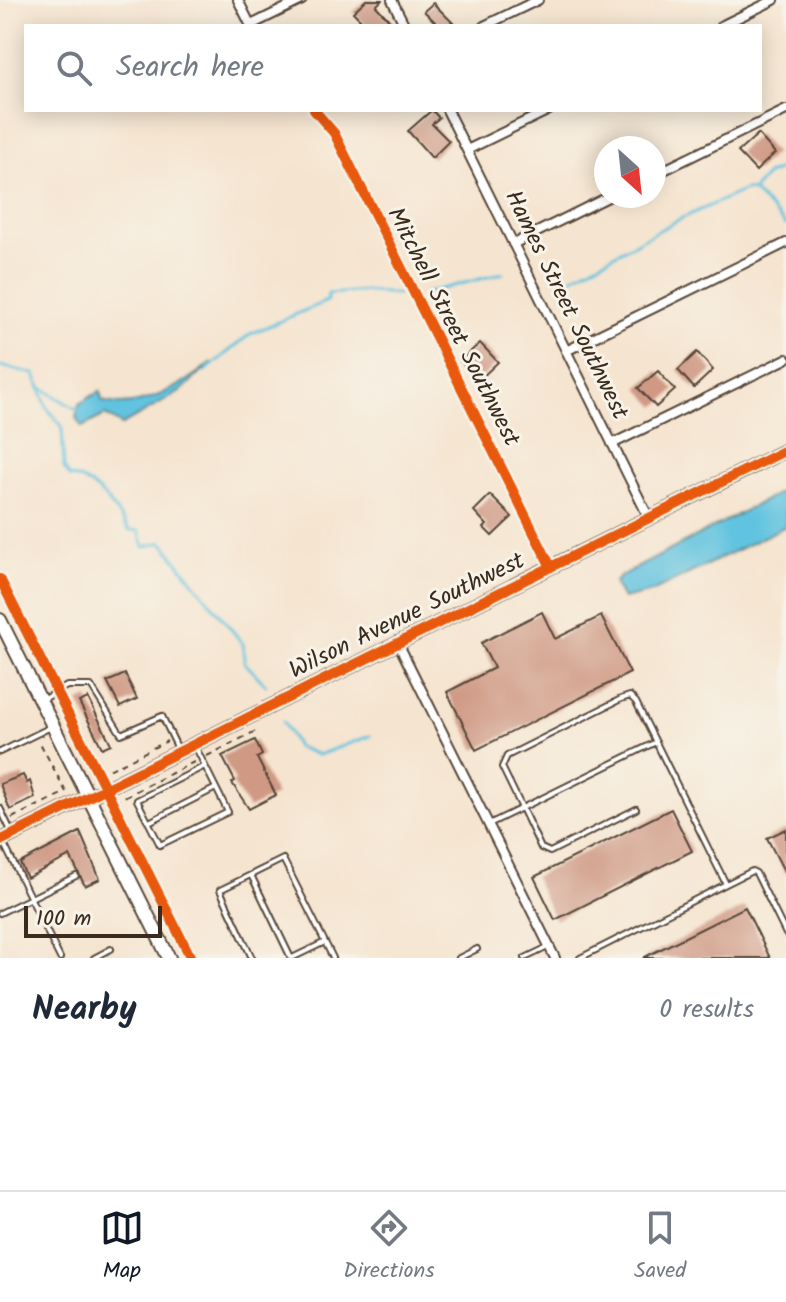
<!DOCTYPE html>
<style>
:root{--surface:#fff;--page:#f6f6f7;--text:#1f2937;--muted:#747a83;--line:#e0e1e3;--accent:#111827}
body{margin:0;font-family:Kalam,sans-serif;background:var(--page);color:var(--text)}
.compass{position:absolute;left:594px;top:136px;width:72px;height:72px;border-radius:50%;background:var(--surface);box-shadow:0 4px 20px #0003;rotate:153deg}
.scale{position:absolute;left:24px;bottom:20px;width:138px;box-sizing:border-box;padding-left:8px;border:4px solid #3b2a1e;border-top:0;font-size:22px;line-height:28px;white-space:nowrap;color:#3b2a1e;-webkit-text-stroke:6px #f7f3e8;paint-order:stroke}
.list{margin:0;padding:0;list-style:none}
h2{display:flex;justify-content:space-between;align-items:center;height:104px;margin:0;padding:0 32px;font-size:34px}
h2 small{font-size:26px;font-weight:400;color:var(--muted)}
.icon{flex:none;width:44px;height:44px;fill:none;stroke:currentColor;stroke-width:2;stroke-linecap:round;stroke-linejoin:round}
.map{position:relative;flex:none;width:786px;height:958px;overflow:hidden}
.search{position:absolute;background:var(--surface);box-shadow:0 4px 20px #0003;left:24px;right:24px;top:24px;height:88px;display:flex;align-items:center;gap:20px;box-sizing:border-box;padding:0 28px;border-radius:0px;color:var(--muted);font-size:30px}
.sheet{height:232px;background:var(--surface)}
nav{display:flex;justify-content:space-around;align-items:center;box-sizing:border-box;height:112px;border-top:2px solid var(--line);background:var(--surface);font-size:22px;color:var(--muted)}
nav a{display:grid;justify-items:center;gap:4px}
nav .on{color:var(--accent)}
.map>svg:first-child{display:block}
</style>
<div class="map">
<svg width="786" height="958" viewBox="0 0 786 958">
<rect width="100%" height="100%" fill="#f7f3e8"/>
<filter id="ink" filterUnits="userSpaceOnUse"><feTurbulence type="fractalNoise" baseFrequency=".0125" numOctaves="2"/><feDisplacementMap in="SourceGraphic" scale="16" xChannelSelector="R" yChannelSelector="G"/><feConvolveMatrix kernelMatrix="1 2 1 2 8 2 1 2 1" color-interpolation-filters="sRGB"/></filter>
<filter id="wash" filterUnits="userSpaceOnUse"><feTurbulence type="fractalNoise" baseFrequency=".006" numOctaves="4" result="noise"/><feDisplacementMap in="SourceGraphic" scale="32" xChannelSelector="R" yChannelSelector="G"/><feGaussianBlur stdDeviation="1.8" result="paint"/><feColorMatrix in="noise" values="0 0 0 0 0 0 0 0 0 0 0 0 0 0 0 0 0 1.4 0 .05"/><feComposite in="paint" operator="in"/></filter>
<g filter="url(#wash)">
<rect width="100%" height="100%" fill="#f5e4cf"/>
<path fill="#61c3df" stroke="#4e767e" stroke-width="2" d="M 212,362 L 180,392 L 122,425 L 105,415 L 82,427 L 76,418 L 79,404 L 100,391 L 102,401 C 138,413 184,385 212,362 Z
M 786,489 L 786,526 L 652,592 L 623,599 L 614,583 L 621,576 Z"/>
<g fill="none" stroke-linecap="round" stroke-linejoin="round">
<path stroke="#61c3df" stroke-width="3" d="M 754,189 L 767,175 L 786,167
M 562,283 L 680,219 L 745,190 L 753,191 L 786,225
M 426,293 L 503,273
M 0,366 L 35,374 L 47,408 L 62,426 L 64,468 L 70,477 C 95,479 116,510 129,530 L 139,531 L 144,547 L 162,542 L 243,644 L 245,663 L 266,685
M 205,371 L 250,334 L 327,301 L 328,294 L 364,291 L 397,294
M 42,388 L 79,411
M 283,722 L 297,747 L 318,755 L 370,736"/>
</g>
<g id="blocks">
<path fill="#cf9984" d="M 366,0 L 382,0 L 376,6 L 395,26 L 367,26 L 353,12 Z
M 433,3 L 456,26 L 439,26 L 424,11 Z
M 432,110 L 439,118 L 432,124 L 449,141 L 432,158 L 408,131 Z
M 758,134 L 775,153 L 756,171 L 738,152 Z
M 480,343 L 498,362 L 479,380 L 460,361 Z
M 697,352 L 713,370 L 694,388 L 678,370 Z
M 658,371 L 675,390 L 656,407 L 638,388 Z
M 490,495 L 512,517 L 492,536 L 484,528 L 487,525 L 474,511 Z
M 542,612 L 555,639 L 601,616 L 630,673 L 476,750 L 447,692 L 494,668 L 481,643 Z
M 125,674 L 137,699 L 120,707 L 107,682 Z
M 88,698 L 111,744 L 102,748 L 79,702 Z
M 255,740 L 262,755 L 257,758 L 276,795 L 249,809 L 232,783 L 235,781 L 222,756 Z
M 23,775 L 27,783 L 30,781 L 35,798 L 10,810 L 0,784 Z
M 671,809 L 692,851 L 555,920 L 534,877 Z
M 786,829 L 786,875 L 767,838 Z
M 80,832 L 100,879 L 85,886 L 70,856 L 27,878 L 20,863 Z
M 745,907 L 770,958 L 643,958 Z"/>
</g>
</g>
<g filter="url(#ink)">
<use href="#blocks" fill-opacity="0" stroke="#574639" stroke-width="2"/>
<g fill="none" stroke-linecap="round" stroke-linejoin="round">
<defs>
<path id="lane" d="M 42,700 L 67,686 L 91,686 L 121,734 L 162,716 L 178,749
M 195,746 L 228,812 L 160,845 L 137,800 L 205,766
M 0,752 L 51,727
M 0,808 L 11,831
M 636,809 L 550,852 L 541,848 L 522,808 L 656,742
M 149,822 L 216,788
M 489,824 L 522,808 L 502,767 L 507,756 L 621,699 L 630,696 L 636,702 L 726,884 L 580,958
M 3,842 L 60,958
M 251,875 L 291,958
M 726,884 L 752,871 L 756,873 L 786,934
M 0,913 L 76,876
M 94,958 L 111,949
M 252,958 L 220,890 L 283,859 L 333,958
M 292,958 L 325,942
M 459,958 L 477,949
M 525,958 L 548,947"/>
<path id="street" d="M 238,0 L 251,26
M 392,0 L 405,26
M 251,25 L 302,0
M 484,26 L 538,0
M 721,26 L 774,0
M 314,110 L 334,133 L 551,567
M 447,110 L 649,518
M 467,150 L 549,110
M 654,175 L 786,110
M 513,244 L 610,196
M 566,351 L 786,243
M 612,444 L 786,359
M 398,643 L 555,958"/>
<path id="secondary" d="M 0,620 L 169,958
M 0,841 L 786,450"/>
</defs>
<use href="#lane" stroke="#574639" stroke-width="8"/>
<use href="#street" stroke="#574639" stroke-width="12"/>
<use href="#secondary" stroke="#574639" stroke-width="16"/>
<path stroke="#574639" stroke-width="2" stroke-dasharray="6 6" stroke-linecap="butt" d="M 207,756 L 256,731
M 99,775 L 167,741
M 114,802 L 194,762
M 12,818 L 66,792 L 39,741"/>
<use href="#lane" stroke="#fff" stroke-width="4"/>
<use href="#street" stroke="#fff" stroke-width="8"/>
<use href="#secondary" stroke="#fff" stroke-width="12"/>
<defs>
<path id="cycleway" d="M 314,110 L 334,133 L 551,567
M 0,579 L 191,958
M 0,841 L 786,450"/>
</defs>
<use href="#cycleway" stroke="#f7f3e8" stroke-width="15"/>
<use href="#cycleway" stroke="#e8590c" stroke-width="10"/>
</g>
</g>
<g text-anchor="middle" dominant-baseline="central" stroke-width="6" stroke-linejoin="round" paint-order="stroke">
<g font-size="24" fill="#3b2a1e" stroke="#f7f3e8">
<text transform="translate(566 305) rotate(64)">Hames Street Southwest</text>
<text transform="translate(453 327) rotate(63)">Mitchell Street Southwest</text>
<text transform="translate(407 616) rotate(-26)">Wilson Avenue Southwest</text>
</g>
</g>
</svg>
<svg class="compass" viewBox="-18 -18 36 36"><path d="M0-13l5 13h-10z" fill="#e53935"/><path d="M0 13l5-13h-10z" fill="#747a83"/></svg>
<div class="scale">100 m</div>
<div class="search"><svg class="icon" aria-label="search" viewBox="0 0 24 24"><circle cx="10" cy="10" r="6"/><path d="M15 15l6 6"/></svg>Search here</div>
</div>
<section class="sheet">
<h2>Nearby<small>0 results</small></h2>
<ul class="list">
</ul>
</section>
<nav>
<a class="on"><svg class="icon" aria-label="map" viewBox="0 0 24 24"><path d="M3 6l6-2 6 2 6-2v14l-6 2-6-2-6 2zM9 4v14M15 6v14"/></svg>Map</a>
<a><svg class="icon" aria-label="directions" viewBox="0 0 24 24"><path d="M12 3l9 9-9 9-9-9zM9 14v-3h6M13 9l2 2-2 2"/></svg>Directions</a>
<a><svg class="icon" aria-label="saved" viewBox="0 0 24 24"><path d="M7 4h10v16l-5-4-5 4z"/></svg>Saved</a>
</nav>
